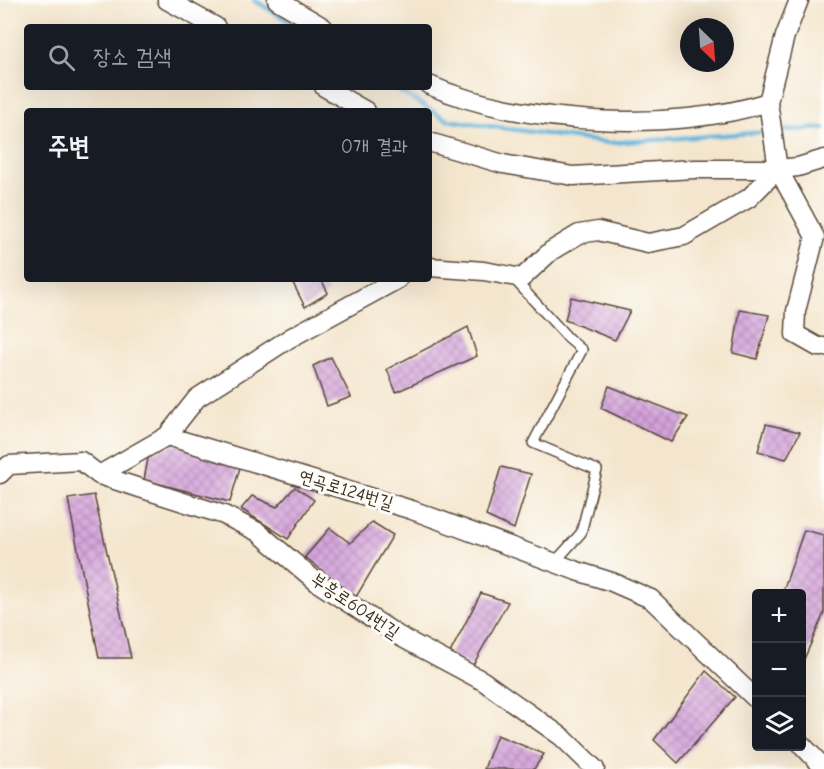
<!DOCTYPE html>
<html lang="ko">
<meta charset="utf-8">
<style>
:root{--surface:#171b24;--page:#20242c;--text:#f1f3f6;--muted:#9ea1a6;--line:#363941}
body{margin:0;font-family:"Comic Neue","Poor Story",sans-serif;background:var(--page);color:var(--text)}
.controls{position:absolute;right:18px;bottom:18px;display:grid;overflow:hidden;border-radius:6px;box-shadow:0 6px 24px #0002}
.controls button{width:54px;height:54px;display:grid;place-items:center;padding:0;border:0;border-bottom:2px solid var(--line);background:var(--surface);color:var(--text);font:30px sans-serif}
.compass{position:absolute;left:680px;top:18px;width:54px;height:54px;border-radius:50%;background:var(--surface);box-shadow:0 6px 24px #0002;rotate:155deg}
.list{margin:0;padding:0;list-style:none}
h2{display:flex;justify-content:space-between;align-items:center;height:78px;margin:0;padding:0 24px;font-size:26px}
h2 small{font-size:20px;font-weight:400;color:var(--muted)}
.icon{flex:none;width:33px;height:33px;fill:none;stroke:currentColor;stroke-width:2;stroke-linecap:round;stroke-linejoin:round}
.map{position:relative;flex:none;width:824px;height:769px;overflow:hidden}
.search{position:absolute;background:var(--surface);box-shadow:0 6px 24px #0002;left:24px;top:24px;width:408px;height:66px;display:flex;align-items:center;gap:15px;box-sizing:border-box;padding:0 21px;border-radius:6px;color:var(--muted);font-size:22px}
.panel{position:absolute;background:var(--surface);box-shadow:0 6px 24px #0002;left:24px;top:108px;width:408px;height:174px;border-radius:6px}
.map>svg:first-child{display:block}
</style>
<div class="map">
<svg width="824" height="769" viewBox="0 0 824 769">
<defs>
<pattern id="building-cross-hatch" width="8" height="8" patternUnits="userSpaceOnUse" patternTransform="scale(1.5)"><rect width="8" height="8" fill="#d4a2db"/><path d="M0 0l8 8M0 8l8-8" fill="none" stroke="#ad84b1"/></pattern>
</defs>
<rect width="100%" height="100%" fill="#fdfcf7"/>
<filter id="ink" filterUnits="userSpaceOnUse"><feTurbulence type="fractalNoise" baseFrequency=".0167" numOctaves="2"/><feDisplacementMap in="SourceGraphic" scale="12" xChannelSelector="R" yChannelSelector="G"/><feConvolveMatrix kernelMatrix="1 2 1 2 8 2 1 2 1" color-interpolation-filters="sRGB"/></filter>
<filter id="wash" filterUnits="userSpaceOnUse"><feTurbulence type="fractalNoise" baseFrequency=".008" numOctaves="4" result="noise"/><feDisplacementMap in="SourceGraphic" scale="24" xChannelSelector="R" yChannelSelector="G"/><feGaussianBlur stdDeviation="1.35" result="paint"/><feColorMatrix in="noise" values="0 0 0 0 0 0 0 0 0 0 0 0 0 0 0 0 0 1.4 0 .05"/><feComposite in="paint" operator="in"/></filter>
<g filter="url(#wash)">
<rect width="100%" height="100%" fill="#f4e6ce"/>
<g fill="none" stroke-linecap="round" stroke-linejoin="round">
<path stroke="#61b4dc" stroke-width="4.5" d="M 254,0 L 298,27
M 393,87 L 447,120 L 609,143 L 767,132
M 776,131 L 824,128"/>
</g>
<g id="blocks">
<path fill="url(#building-cross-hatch)" d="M 291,279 L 321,279 L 328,293 L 305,307 Z
M 571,297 L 630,311 L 615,340 L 565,320 Z
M 740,310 L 769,315 L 757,359 L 733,353 Z
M 468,327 L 477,356 L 396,392 L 387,369 Z
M 331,357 L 351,397 L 327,406 L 313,366 Z
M 609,386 L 688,417 L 671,442 L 601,408 Z
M 766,424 L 800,432 L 786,459 L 758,451 Z
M 176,444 L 241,464 L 230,502 L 144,480 L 149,453 Z
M 501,467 L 531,474 L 514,529 L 486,516 Z
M 295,487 L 314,500 L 288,539 L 241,509 L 252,496 L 277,507 Z
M 94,495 L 131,658 L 99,658 L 68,499 Z
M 372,522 L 393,535 L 356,597 L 305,557 L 330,528 L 350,543 Z
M 804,530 L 824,535 L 824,613 L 802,664 L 802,594 L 782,594 Z
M 481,593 L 508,602 L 472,667 L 449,655 Z
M 706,671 L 735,697 L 678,763 L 654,740 Z
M 497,735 L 544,754 L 534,769 L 484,769 Z"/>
</g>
</g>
<g filter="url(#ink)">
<use href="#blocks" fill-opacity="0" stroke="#574638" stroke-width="1.5"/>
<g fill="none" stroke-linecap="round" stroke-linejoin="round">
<defs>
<path id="service" d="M 513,278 L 569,339 L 582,350 L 533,443 L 597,470 L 581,533 L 554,563"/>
<path id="minor" d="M 167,0 L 216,27
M 277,0 L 323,27
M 799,0 L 785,36 L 768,102 L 778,169 L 815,237 L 796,311 L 795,334 L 818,347 L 824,347
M 429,85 C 519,125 675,133 768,102
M 324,87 L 366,111
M 429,142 L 503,164 L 573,176 L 694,169 L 778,169 L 798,167 L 824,159
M 429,267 L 484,271 L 522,278 L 551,251 L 579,234 L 598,231 L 648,243 L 684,236 L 749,198 L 778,169
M 167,436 L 412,510 L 577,571 L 612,582 L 651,599 L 756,699
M 0,474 L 9,465 L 81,461 L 99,475 L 224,515 L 258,532 L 318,583 L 399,636 L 483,681 L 562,737 L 595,769
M 99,475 L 167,436 L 197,398 L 290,338 L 398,279
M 802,745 L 824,768"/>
</defs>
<use href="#service" stroke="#574638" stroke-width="12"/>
<use href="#minor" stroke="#574638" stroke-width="21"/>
<use href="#service" stroke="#fff" stroke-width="9"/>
<use href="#minor" stroke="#fff" stroke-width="18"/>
</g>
</g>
<g text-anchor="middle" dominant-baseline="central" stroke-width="6" stroke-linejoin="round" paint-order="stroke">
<g font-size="18" fill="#3b2a1e" stroke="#fdfcf7">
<text transform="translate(346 490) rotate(17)">연곡로124번길</text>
<text transform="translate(355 606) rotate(34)">부흥로604번길</text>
</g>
</g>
</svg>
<div class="controls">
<button>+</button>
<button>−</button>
<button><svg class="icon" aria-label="layers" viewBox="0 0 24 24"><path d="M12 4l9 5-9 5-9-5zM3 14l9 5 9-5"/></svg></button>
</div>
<svg class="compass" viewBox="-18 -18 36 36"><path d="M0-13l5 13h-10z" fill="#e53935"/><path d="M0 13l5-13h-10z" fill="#9ea1a6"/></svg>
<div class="search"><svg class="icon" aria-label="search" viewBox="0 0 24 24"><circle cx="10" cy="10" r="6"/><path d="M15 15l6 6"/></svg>장소 검색</div>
<section class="panel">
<h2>주변<small>0개 결과</small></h2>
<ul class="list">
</ul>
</section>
</div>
